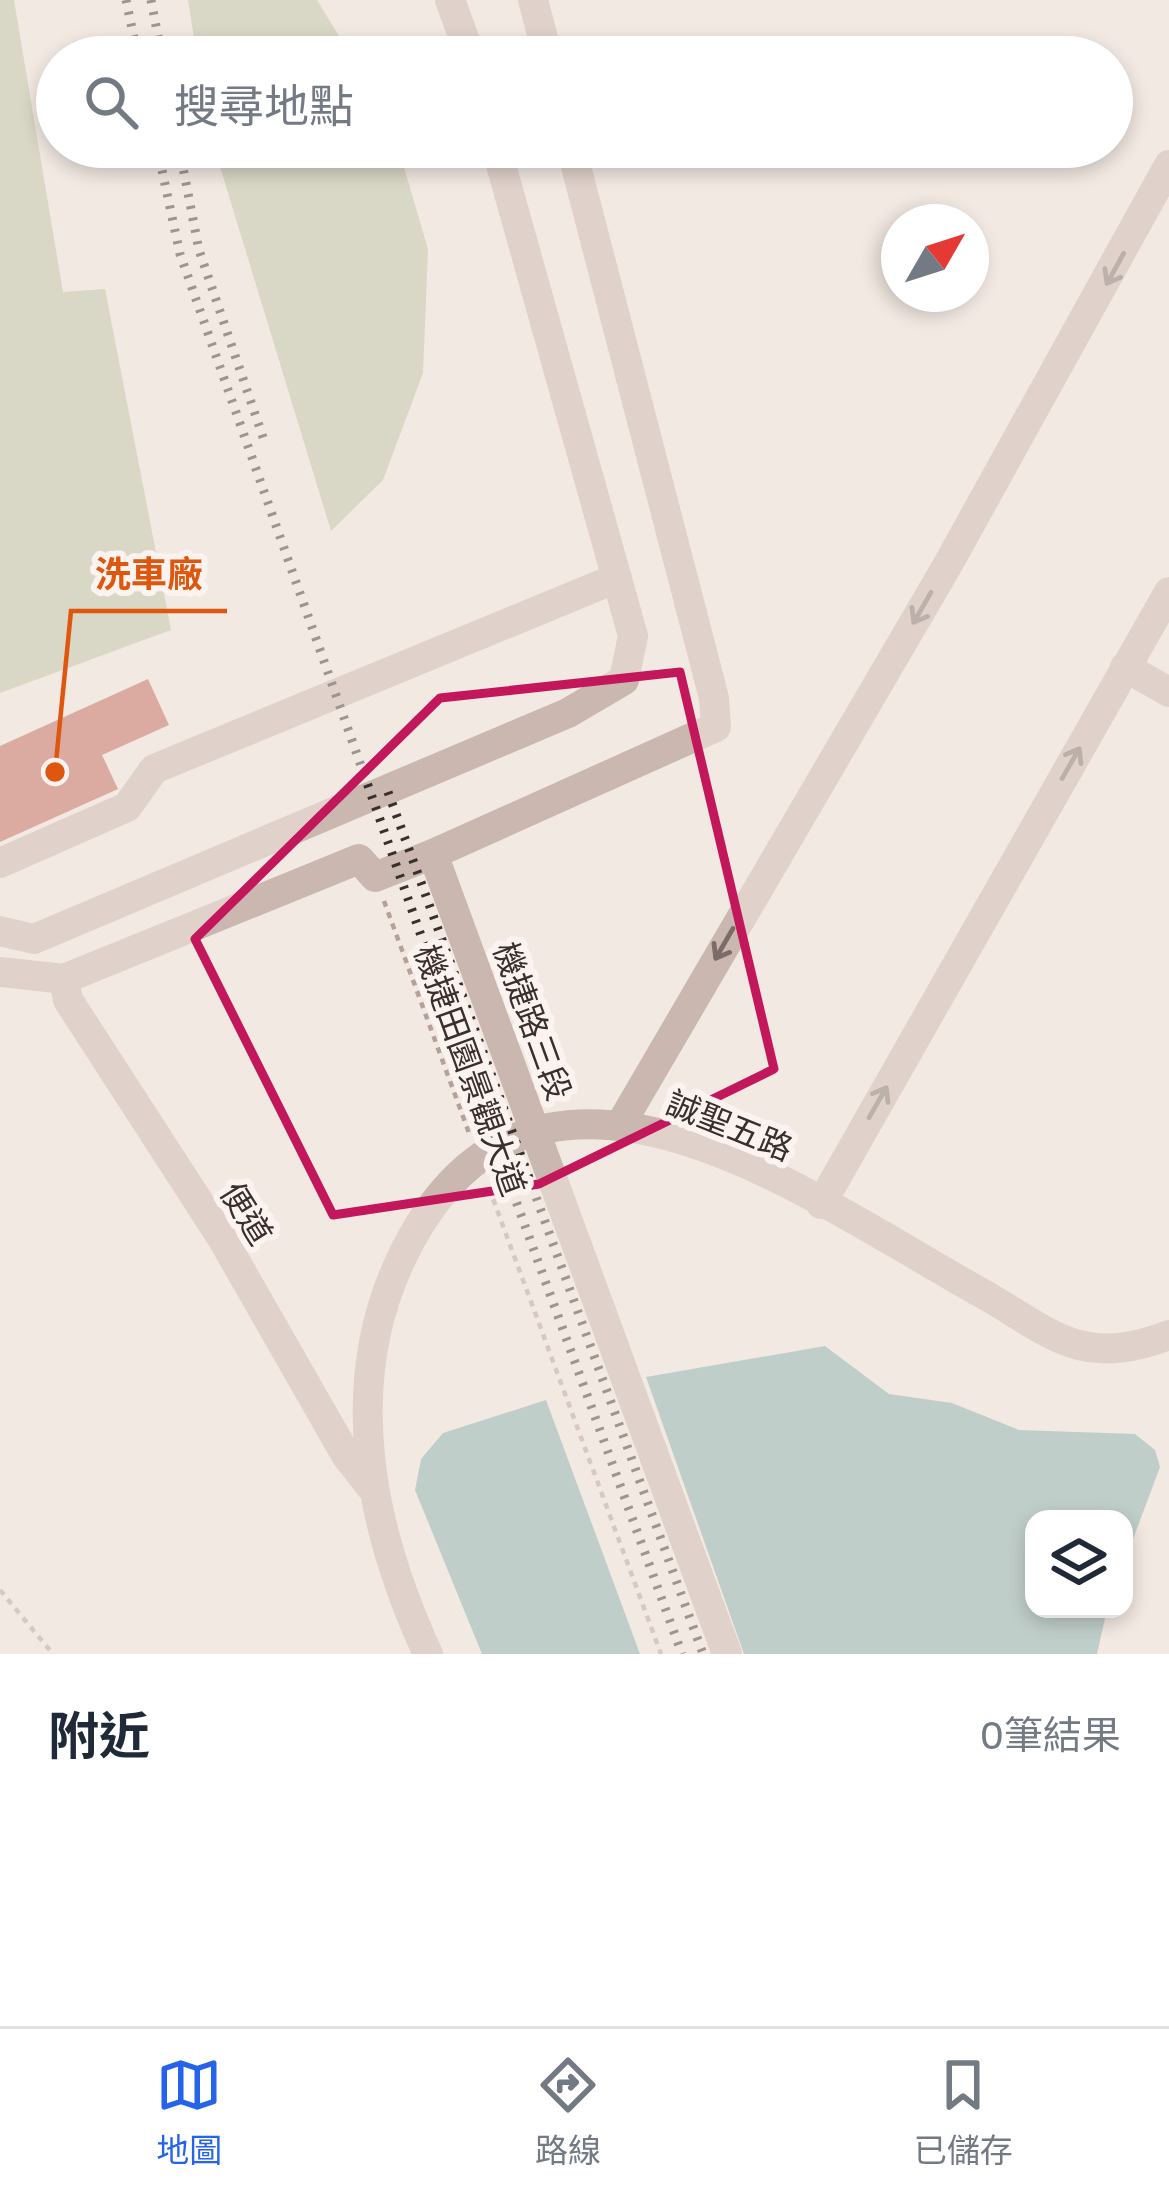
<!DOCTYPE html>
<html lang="zh-TW">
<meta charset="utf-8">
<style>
:root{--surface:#fff;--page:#f2f2f3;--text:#1f2937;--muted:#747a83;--line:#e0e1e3;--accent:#2563eb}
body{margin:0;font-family:"Golos Text","Noto Sans TC",sans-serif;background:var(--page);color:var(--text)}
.controls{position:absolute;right:36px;bottom:36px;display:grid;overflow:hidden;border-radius:24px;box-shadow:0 6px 18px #0003}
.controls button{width:108px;height:108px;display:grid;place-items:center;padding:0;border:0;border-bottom:3px solid var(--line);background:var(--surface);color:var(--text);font:60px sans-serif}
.compass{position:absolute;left:881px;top:204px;width:108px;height:108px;border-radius:50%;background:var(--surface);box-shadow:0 6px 18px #0003;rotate:51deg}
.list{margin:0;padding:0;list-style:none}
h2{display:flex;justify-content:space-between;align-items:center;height:156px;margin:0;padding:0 48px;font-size:51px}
h2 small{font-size:39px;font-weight:400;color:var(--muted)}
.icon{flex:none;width:66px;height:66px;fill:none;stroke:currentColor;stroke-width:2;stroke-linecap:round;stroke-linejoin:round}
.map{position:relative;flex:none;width:1169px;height:1654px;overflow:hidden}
.search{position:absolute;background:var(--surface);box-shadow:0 6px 18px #0003;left:36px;right:36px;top:36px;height:132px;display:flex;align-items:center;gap:30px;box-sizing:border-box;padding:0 42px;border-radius:66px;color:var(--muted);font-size:45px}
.sheet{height:372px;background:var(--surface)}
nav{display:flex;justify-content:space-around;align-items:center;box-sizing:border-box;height:168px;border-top:3px solid var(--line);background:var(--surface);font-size:33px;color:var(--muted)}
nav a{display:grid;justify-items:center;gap:6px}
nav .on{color:var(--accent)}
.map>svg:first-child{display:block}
</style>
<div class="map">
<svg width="1169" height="1654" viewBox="0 0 1169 1654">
<rect width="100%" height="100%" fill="#f2e9e2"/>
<path fill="#bbc1a3" d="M 0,0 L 14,0 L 63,292 L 105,289 L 171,630 L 0,693 Z
M 188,0 L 317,0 L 352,57 L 197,57 Z
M 214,147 L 398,147 L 428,249 L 423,373 L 383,480 L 331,531 Z"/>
<path fill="#83aeaa" d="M 825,1346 L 889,1394 L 952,1403 L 1019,1430 L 1135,1434 L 1155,1450 L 1160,1467 L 1124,1563 L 1124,1519 L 1034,1519 L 1034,1609 L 1107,1609 L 1097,1654 L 744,1654 L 646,1377 Z
M 546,1400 L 640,1654 L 482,1654 L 415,1490 L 421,1459 L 443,1433 Z"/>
<path fill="#be6055" d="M 148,679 L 169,725 L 102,755 L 118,789 L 0,842 L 0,746 Z"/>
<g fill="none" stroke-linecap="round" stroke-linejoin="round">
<path stroke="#b6a199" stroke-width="4.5" stroke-dasharray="6 6" stroke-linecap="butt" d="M 384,901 L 469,1133
M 489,1188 L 661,1654
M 0,1590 L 53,1654"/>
<path stroke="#cab7af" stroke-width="30" d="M 450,0 L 471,57
M 533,0 L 548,57
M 1125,667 L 1169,692
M 433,854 L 716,727 L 714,698 L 571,147
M 0,863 L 127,807 L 154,769 L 617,578
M 0,931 L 34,939 L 568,713 L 624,680 L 633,636 L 496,147
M 0,972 L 64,979 L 359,859 L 375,877 L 433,854 L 727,1654
M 64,979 L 68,1000 L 222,1238 L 346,1455 L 370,1486
M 622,1122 L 947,566 L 1169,165
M 821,1204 L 1169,592
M 428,1654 C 371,1531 340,1388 401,1259 C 530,985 810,1198 985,1295 C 1012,1310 1042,1333 1072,1343 C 1106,1354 1137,1347 1169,1335"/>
<path stroke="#3a2f2c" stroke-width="9" stroke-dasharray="3 9" stroke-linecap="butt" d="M 126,0 L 138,57
M 151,0 L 162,57
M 157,147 L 180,254 L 488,1125 L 682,1654
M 179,147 L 199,250 L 266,446
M 388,792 L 703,1654"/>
</g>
<defs><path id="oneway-shaft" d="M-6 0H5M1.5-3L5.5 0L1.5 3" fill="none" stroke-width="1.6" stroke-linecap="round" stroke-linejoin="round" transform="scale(3)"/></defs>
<g stroke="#7b6c67">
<use href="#oneway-shaft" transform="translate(1115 269) rotate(119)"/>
<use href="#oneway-shaft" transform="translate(922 608) rotate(120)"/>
<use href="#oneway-shaft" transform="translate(1071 763) rotate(-60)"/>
<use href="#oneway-shaft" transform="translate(724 944) rotate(120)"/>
<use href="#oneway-shaft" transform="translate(878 1102) rotate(-60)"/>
</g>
<path d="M0 0H1169V1654H0ZM 680,672 L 774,1069 L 539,1184 L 333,1215 L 195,939 L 440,698 Z" fill="#f2e9e2" fill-opacity=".55" fill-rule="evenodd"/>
<path fill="none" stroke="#c2185b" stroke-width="9" stroke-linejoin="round" d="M 680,672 L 774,1069 L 539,1184 L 333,1215 L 195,939 L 440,698 Z"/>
<g text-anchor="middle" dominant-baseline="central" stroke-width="12" stroke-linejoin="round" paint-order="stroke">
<g font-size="33" fill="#3a2f2c" stroke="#faf3ef">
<text transform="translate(533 1021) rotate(70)">機捷路三段</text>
<text transform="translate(471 1070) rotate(70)">機捷田園景觀大道</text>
<text transform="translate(730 1125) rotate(22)">誠聖五路</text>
<text transform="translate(247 1213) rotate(58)">便道</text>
</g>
</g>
<path fill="none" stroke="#df570e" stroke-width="4.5" d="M55 772L71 611H227"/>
<circle fill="#df570e" stroke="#faf3ef" stroke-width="4.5" cx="55" cy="772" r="12"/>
<g font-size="36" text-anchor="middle" font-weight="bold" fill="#df570e" stroke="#faf3ef" stroke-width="12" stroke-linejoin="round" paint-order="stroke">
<text x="149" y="587">洗車廠</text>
</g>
</svg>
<div class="controls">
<button><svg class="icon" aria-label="layers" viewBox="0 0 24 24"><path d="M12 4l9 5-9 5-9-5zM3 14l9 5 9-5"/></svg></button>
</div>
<svg class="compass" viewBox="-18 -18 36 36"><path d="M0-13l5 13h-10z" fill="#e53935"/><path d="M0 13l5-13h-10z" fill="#747a83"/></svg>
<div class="search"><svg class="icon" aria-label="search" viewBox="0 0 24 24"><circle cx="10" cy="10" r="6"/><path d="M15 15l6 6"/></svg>搜尋地點</div>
</div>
<section class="sheet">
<h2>附近<small>0筆結果</small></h2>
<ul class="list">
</ul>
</section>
<nav>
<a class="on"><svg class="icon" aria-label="map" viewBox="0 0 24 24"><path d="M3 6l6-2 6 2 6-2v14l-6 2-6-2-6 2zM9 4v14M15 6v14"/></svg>地圖</a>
<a><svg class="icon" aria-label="directions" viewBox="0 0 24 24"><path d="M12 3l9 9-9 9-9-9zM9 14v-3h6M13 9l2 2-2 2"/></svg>路線</a>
<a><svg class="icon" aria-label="saved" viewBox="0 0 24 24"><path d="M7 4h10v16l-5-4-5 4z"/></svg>已儲存</a>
</nav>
